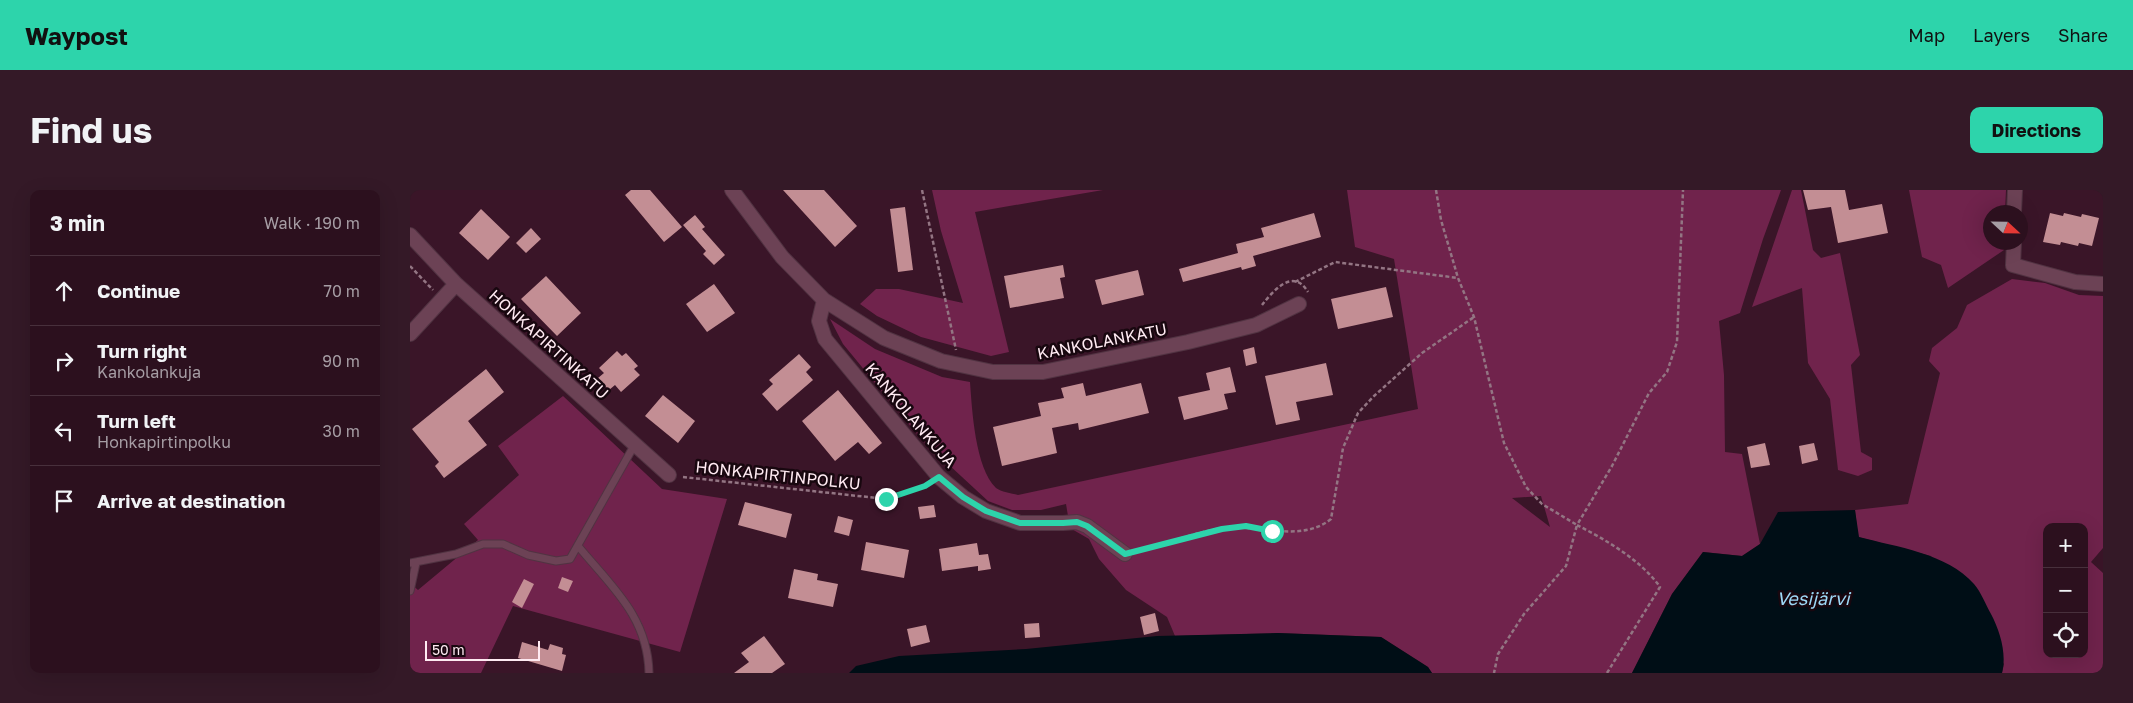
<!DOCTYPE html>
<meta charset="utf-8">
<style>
:root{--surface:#2c101e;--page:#341927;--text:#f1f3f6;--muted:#a69da4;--line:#48303c;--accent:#2dd4ab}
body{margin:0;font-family:"Golos Text",sans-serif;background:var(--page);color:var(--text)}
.controls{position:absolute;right:15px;bottom:15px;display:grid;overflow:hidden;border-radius:10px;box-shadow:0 5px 20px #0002}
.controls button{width:45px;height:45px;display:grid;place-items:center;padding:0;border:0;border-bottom:1px solid var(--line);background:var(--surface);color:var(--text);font:25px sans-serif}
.compass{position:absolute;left:1573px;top:15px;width:45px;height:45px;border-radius:50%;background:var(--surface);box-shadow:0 5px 20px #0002;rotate:112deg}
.scale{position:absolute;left:15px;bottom:12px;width:115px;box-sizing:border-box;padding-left:5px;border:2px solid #ffeaf2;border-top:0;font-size:14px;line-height:18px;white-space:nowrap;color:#ffeaf2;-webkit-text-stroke:4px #18070f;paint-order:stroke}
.stop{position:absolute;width:15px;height:15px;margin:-11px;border:4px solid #2dd4ab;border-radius:50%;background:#fff}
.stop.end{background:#2dd4ab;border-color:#fff;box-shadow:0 1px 5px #0008}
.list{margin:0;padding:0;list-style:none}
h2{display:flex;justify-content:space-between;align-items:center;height:65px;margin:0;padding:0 20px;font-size:21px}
h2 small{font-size:16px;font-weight:400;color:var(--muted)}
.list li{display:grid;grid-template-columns:32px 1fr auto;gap:15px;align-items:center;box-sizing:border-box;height:70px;padding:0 20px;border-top:1px solid var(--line)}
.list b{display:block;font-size:19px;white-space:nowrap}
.list p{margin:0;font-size:16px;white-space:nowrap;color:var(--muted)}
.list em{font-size:16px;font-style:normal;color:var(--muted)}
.icon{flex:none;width:28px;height:28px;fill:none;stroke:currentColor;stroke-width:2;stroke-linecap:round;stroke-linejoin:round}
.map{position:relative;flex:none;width:1693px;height:483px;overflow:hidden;border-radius:10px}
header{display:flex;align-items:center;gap:30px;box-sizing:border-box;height:70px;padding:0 25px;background:var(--accent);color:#111}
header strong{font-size:24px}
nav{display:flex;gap:28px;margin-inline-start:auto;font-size:18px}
.intro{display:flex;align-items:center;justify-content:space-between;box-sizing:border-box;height:120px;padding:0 30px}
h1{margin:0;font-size:35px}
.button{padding:12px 22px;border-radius:10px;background:var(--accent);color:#111;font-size:18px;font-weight:700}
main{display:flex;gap:30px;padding:0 30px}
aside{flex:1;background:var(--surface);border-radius:10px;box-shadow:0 5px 20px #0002}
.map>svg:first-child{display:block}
</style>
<header>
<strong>Waypost</strong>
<nav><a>Map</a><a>Layers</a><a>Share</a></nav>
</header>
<div class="intro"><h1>Find us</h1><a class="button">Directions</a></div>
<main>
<aside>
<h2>3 min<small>Walk · 190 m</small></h2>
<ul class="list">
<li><svg class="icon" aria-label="ahead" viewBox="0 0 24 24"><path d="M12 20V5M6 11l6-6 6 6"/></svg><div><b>Continue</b></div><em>70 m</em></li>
<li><svg class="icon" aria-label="right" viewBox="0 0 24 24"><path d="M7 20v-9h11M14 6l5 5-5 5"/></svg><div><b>Turn right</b><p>Kankolankuja</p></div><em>90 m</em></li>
<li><svg class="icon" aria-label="left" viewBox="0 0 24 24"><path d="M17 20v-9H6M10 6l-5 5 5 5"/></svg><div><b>Turn left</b><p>Honkapirtinpolku</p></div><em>30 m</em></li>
<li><svg class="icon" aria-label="arrive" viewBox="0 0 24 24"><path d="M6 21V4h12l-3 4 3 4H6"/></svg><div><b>Arrive at destination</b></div></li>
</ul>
</aside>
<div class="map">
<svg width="1693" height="483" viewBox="0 0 1693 483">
<rect width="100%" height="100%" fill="#3a1528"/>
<path fill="#70234c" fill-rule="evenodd" d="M 522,0 L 693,0 L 565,22 L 599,162 L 581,166 L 511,147 L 467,126 L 450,114 L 466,99 L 489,99 L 553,113 L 531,41 Z
M 937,0 L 1371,0 L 1353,49 L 1330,123 L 1309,131 L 1314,185 L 1315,262 L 1332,264 L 1350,354 L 1332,366 L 1293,362 L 1262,404 L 1222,483 L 1022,483 L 1018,477 L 971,447 L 868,443 L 765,446 L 757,427 L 716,400 L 689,369 L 679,349 L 660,338 L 656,314 L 631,320 L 602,320 L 578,311 L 512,250 L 433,154 L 420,129 L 465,159 L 532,187 L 560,192 C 562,219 565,278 586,298 C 591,302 601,303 608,305 L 1008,219 L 984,69 L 945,57 ZM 1131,306 L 1140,337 L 1102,308 Z
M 1382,0 L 1391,0 L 1403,60 L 1411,68 L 1430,63 L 1450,165 L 1441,175 L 1451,262 L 1462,268 L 1462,280 L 1448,286 L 1428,280 L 1420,209 L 1398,173 L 1392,98 L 1342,117 Z
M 1499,0 L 1596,0 L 1595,22 L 1580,22 L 1580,52 L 1594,53 L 1594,60 L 1538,98 L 1531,75 L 1512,67 Z
M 1602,89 L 1635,93 L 1669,105 L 1693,106 L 1693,358 L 1681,372 L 1693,383 L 1693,483 L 1592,483 L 1594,474 L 1521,366 L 1448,347 L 1445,320 L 1498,314 L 1530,183 L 1519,171 L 1522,158 L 1547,138 L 1557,115 ZM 1637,337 L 1674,337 L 1674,464 L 1637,464 Z
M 153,206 L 252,299 L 317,309 L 270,462 L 103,416 L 71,483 L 0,483 L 0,393 L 8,400 L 68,350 L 54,334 L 109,285 L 88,256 Z"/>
<path fill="#000e16" d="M 1445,320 L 1449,347 C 1486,357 1537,363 1564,394 C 1571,402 1576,415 1581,424 C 1590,441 1597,464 1592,483 L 1222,483 L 1262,404 L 1293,362 L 1332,366 L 1350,354 L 1368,322 Z
M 868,443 L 971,447 L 1018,477 L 1022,483 L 439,483 L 446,476 L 489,466 L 616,459 L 747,446 Z"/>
<path fill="#c38e94" d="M 221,0 L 240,0 L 272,37 L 254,52 L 215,5 Z
M 373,0 L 414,0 L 447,36 L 425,57 Z
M 1393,0 L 1435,0 L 1439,20 L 1472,14 L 1478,43 L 1428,53 L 1421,17 L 1398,20 Z
M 495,17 L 503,80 L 488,82 L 480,19 Z
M 71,19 L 100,47 L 78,70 L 49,43 Z
M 904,23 L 911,47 L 843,66 L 846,76 L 832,80 L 831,77 L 773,92 L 769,79 L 828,63 L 826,54 L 854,47 L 851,38 Z
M 1640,23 L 1653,26 L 1654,23 L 1671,27 L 1672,24 L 1689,28 L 1682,56 L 1669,53 L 1668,56 L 1651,52 L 1650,55 L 1633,52 Z
M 285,25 L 295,37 L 292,39 L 315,65 L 304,75 L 293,64 L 296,61 L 273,35 Z
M 121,38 L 131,49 L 116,63 L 106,53 Z
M 653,75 L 655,87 L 650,88 L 654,108 L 600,118 L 594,86 Z
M 728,80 L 734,105 L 692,115 L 685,90 Z
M 136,86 L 171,123 L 147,146 L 111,109 Z
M 304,94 L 325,123 L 297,142 L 276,114 Z
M 976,97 L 983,127 L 928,139 L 921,109 Z
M 844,157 L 847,173 L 836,176 L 833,160 Z
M 207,161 L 212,166 L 216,163 L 228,176 L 224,179 L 230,185 L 211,202 L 205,195 L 199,200 L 188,188 L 194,183 L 189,178 Z
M 389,164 L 401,177 L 396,182 L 403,190 L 367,221 L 352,204 L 363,194 L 359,190 Z
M 916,173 L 923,205 L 886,212 L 890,230 L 866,235 L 855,186 Z
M 820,177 L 826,202 L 814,204 L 818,219 L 774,230 L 768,207 L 800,200 L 796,183 Z
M 76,179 L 94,202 L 58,231 L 77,255 L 34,288 L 25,276 L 29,272 L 2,239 Z
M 673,193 L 676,206 L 731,193 L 739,223 L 669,240 L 668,233 L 642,238 L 647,263 L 592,276 L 583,237 L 631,226 L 628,213 L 654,208 L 651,198 Z
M 428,200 L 472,253 L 459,264 L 448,252 L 425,271 L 392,231 Z
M 253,205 L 285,231 L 268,253 L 235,226 Z
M 1355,253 L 1360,275 L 1341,278 L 1337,257 Z
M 1404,253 L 1408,270 L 1392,274 L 1389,256 Z
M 335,312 L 382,324 L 376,348 L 328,335 Z
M 524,315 L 526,327 L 510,329 L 508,317 Z
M 428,326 L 443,330 L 439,346 L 424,342 Z
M 456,352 L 499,360 L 494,388 L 451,380 Z
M 567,353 L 569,365 L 578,364 L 581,379 L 568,381 L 568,376 L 532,381 L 529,359 Z
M 384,379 L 408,384 L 407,390 L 428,394 L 423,417 L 378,408 Z
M 152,387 L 163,391 L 158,402 L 148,398 Z
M 114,389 L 124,394 L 112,418 L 102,412 Z
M 745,423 L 749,441 L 734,445 L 730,427 Z
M 629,433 L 630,447 L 615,448 L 614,434 Z
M 516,435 L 520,452 L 501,457 L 497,439 Z
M 354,446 L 375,474 L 362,483 L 324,483 L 339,472 L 331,463 Z
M 112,452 L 138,460 L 140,454 L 153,458 L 152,464 L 156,465 L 152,481 L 108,468 Z"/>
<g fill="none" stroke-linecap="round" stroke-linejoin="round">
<defs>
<path id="service" d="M 168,356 C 202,397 238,427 239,483
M 0,373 L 46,364 L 73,354 L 93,354 L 118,365 L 146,371 L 160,369 L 225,254
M 0,401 L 6,373"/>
<path id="minor" d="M 322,0 L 372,67 L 414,110 L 474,148 L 531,171 L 583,182 L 633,182 L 778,152 L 846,135 L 889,114
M 1604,22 L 1605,0
M 0,45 L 46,94 L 259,285
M 1604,52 L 1603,75 L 1665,92 L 1693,94
M 414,110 L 409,131 L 415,149 L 529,287 L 553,307 L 576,321 L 610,333 L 653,333 L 667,332 L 677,336 L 715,364
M 0,144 L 46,94"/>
</defs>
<use href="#service" stroke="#513342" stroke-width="9"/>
<use href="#minor" stroke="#513342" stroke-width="16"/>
<path stroke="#937583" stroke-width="2.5" stroke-dasharray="4 2.5" stroke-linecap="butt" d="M 512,0 L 546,160
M 1026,0 L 1031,30 L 1048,88 L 1064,127 L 1094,253 L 1116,297 L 1132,314 L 1167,335 L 1156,376 L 1114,424 L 1088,464 L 1084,483
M 0,76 L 23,100
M 885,92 L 925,72 L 1048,88
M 852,115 C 863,101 883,77 898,102
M 273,287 L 476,309 L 517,295
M 728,361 C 756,354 785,342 813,338 C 849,334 891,353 921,329 L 933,258 L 948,223 L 964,206 L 1012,163 L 1064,127
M 1197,483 L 1250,397 C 1231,370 1196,350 1167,335 L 1202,276 L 1239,203 L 1257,182 L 1267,152 L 1273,0"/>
<use href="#service" stroke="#6c4255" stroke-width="7"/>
<use href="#minor" stroke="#6c4255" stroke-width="14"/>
</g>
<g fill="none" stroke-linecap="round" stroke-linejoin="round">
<path stroke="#2dd4ab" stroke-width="6" d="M 476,309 L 515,296 L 529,287 L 553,307 L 576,321 L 610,333 L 653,333 L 667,332 L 677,336 L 715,364 L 812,339 L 836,336 L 862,341"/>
</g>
<g text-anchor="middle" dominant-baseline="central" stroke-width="5" stroke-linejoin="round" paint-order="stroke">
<g font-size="16" fill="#ffeaf2" stroke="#18070f">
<text transform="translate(692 151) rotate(-11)">KANKOLANKATU</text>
<text transform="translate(139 154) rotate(42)">HONKAPIRTINKATU</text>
<text transform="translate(501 225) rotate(50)">KANKOLANKUJA</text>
<text transform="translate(368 285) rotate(6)">HONKAPIRTINPOLKU</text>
</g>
<g font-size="18" font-style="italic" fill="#9dd8f6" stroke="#18070f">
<text x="1403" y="408">Vesijärvi</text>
</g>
</g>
</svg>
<div class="controls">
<button>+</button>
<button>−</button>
<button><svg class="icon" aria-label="locate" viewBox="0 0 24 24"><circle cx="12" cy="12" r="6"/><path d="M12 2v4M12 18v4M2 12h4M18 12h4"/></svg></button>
</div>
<svg class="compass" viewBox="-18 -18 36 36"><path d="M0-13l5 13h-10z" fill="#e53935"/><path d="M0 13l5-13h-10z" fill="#a69da4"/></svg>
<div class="scale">50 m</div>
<div class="stop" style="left:862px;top:341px"></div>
<div class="stop end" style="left:476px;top:309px"></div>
</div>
</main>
